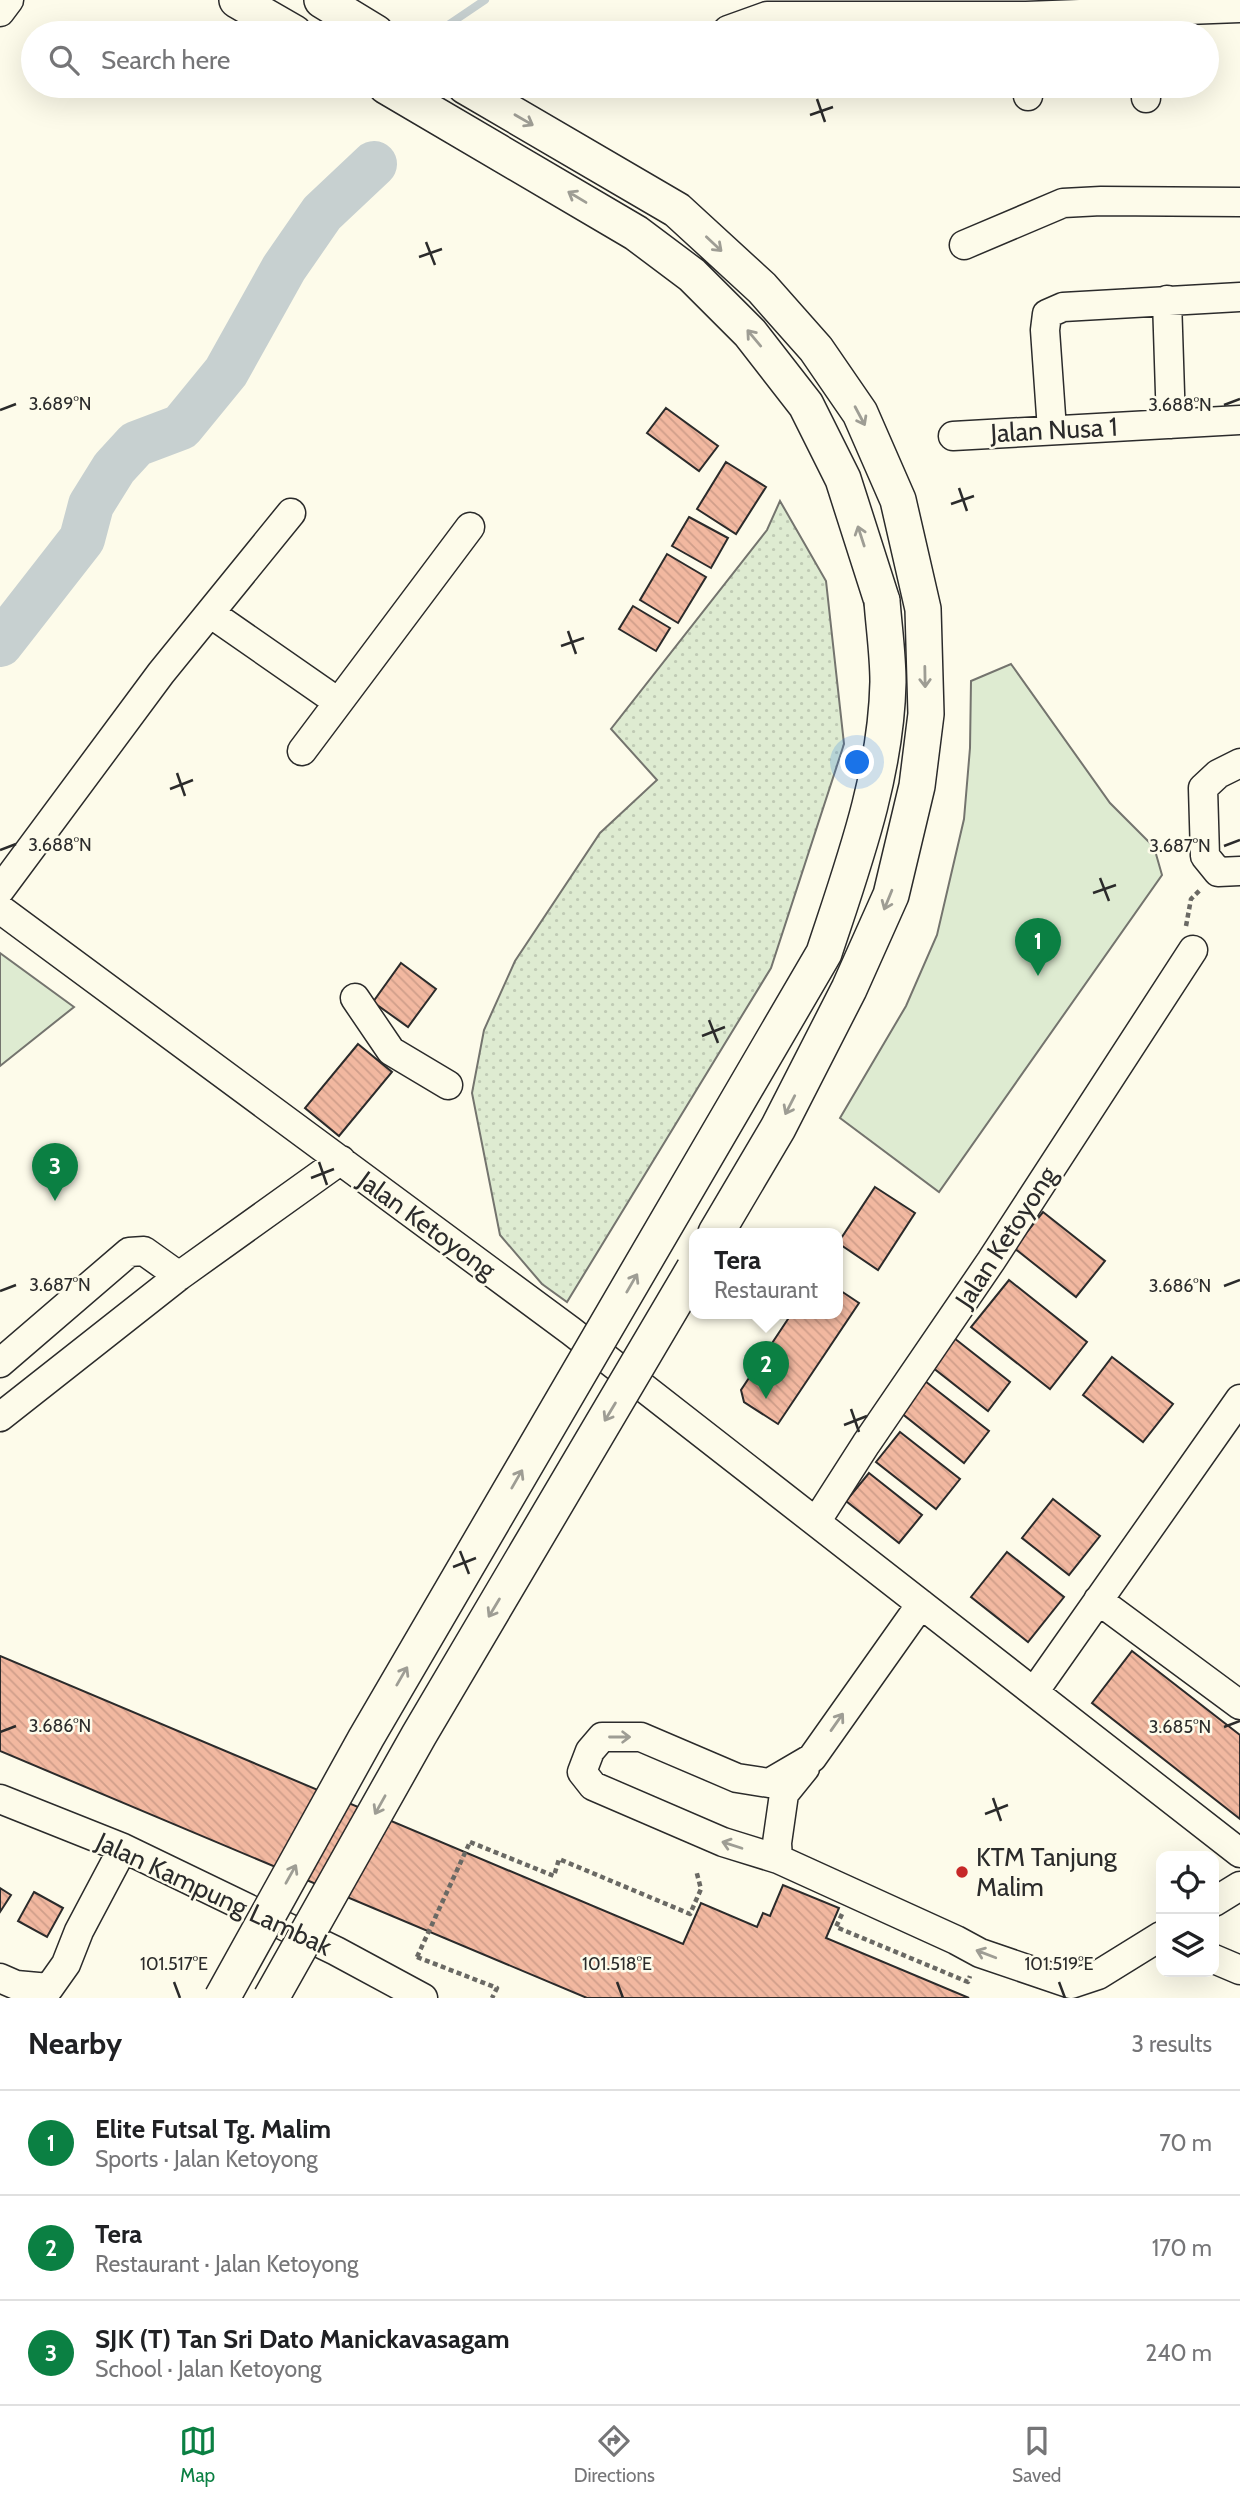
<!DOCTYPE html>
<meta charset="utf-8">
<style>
:root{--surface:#fff;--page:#f2f2f2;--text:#202124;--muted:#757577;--line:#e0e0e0;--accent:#0b8043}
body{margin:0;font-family:Cabin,sans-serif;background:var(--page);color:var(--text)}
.controls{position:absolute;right:21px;bottom:21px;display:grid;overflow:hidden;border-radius:14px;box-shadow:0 7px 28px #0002}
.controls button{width:63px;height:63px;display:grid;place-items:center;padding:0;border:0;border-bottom:2px solid var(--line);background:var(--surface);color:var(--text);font:35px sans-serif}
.you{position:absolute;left:858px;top:763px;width:24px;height:24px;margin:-18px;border:5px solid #fff;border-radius:50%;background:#1a73e8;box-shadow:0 0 0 10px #1a73e833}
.badge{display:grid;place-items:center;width:46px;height:46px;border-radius:50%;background:var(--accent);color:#fff;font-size:23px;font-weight:700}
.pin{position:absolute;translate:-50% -58px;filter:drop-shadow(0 2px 4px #0008)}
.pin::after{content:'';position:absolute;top:37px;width:24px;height:21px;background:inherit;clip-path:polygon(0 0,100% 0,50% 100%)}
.popup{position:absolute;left:689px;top:1228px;width:154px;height:91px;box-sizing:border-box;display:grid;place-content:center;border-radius:14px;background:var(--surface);filter:drop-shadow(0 2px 5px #0005);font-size:23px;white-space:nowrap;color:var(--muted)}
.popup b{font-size:26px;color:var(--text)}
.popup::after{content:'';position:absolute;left:50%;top:100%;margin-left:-14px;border:14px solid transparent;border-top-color:var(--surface)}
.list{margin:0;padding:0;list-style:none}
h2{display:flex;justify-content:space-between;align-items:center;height:91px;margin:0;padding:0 28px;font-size:30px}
h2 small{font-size:23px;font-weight:400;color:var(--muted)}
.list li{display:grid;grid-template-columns:46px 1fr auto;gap:21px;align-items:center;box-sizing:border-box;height:105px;padding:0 28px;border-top:2px solid var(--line)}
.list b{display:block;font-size:26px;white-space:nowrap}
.list p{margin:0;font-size:23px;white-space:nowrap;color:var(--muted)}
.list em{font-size:23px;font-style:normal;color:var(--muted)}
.icon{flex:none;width:38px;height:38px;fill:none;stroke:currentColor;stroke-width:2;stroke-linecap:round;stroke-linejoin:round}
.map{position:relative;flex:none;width:1240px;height:1998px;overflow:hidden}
.search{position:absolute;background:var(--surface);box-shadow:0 7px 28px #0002;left:21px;right:21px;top:21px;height:77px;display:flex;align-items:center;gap:18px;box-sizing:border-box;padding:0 24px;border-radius:38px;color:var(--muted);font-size:26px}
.sheet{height:406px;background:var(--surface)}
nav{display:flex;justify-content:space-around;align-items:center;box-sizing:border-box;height:98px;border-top:2px solid var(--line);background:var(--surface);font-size:19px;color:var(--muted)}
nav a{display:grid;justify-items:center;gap:4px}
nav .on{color:var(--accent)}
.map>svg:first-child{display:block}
</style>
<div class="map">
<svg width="1240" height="1998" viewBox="0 0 1240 1998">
<defs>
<pattern id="grass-dots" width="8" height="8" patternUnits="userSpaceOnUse" patternTransform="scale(1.75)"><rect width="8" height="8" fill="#deebd1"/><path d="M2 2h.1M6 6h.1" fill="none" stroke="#bfcab4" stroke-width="1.8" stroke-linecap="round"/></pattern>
<pattern id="building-back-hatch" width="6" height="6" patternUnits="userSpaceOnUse" patternTransform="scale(1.75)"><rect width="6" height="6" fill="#f2b8a0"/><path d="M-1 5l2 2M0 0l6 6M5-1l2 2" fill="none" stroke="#d09e8a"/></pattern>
</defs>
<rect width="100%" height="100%" fill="#fdfbea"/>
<path fill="url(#grass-dots)" stroke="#74746e" stroke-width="2" d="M 780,501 L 826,581 L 844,744 L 771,968 L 567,1302 L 542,1284 L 500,1235 L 472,1093 L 484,1030 L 515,961 L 600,833 L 657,780 L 611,729 L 767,530 Z"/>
<path fill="#deebd1" stroke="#74746e" stroke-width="2" d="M 1011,664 L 1110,803 L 1154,847 L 1162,875 L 939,1192 L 840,1118 L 906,1006 L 937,935 L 964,819 L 970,748 L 971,681 Z
M 0,953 L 74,1007 L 0,1066 Z"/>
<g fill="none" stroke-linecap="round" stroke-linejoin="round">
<path stroke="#c7d0d0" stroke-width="8" d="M 445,27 L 485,0"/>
<path stroke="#c7d0d0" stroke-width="46" d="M 0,644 L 82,539 L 91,505 L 114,468 L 136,444 L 181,427 L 226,372 L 284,268 L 322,213 L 374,164"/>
</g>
<path fill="url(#building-back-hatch)" stroke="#2b2b2b" stroke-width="2" d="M 666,408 L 718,446 L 699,471 L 647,433 Z
M 726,462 L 766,487 L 736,534 L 697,509 Z
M 689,517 L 728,538 L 711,568 L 672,546 Z
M 667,554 L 706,577 L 678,623 L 640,600 Z
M 633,606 L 670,628 L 656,651 L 619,629 Z
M 401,963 L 436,989 L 408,1027 L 373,1002 Z
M 358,1044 L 392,1072 L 339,1136 L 305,1108 Z
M 875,1187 L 915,1213 L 878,1270 L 838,1243 Z
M 1043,1212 L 1105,1261 L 1076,1297 L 1014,1248 Z
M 1009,1280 L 1087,1342 L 1050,1389 L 971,1327 Z
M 838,1289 L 859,1303 L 778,1424 L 744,1402 L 741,1390 L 792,1313 L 838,1313 Z
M 954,1338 L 1010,1382 L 988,1411 L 932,1367 Z
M 1112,1357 L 1173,1404 L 1143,1442 L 1083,1395 Z
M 925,1381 L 989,1431 L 964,1463 L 900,1412 Z
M 900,1432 L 960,1479 L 936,1509 L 876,1462 Z
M 869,1473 L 922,1515 L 899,1543 L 846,1501 Z
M 1053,1499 L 1100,1536 L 1069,1575 L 1022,1538 Z
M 1007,1552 L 1064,1597 L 1028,1642 L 971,1597 Z
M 1132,1651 L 1240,1735 L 1240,1819 L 1092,1703 Z
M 0,1656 L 683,1944 L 701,1903 L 757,1927 L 763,1913 L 770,1916 L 783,1885 L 839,1908 L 826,1938 L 969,1998 L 587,1998 L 0,1751 Z
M 0,1888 L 11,1895 L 0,1912 Z
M 34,1892 L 63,1908 L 47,1937 L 18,1921 Z"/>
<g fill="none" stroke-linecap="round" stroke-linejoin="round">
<defs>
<path id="minor" d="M 0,12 L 9,0
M 725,33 L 728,30 L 767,16 L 1026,16 L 1240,8
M 1028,86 L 1028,96
M 1146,86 L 1146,98
M 964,245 L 1063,203 L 1101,201 L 1240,202
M 1167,300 L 1171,424
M 1052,430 L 1045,330 L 1047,314 L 1063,307 L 1240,297
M 953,436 L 1240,420
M 210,613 L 338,702
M 302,751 L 470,527
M 1240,763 L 1218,774 L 1203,788 L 1205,856 L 1218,872 L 1240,871
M 0,890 L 161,673 L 291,513
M 0,909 L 571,1331 L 1240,1853
M 355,998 L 391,1051 L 448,1085
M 0,1363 L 129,1252 L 144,1251 L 179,1276
M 0,1417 L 179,1276 L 341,1160
M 816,1522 L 866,1444 L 991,1261 L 1193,950
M 1098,1600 L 1240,1705
M 921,1604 L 812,1758 L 769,1783 L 737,1778 L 641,1737 L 602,1737 L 590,1751 L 582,1772 L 593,1786 L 723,1842 L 778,1859 L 956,1940 L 980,1953 L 1071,1984 L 1098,1975 L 1161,1936
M 1034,1692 L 1240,1399
M 0,1799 L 123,1848 L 336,1951 L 423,1998
M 778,1859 L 777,1843 L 784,1794 L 805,1768
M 1214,1902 L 1240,1886
M 1214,1959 L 1240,1970
M 0,1978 L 16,1985 L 49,1988 L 66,1964 L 79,1931 L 123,1848"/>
<path id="major" d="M 237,0 L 294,33
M 322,0 L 376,33
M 386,86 L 636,233 L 692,275 L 750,333 L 806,405 L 843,479 L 882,601
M 465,86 L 677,210 L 762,288 L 816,349 L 860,413 L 898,500 L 923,609 L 926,714 L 917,786 L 891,895 L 849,989 L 778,1128 L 716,1233"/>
</defs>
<use href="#minor" stroke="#2b2b2b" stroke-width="31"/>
<use href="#major" stroke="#2b2b2b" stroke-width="38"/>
<path stroke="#6a6964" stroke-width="4.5" stroke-dasharray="5 3.5" stroke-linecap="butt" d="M 1186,926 L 1191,899 L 1200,890
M 470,1842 L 554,1876 L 559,1859 L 690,1914 L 701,1889 L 696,1870
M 842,1914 L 836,1927 L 968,1982 L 970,1976
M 417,1957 L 497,1988 L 492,1998"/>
<use href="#minor" stroke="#fdfbea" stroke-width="28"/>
<use href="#major" stroke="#fdfbea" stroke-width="35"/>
<defs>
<path id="major-bridge" d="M 222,1998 L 366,1738 L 824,953 C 853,865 886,776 888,682 C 888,655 884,628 882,601
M 271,1998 L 419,1735 L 694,1269"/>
</defs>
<use href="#major-bridge" stroke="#2b2b2b" stroke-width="38" stroke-linecap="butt"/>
<path stroke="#6a6964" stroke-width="4.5" stroke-dasharray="5 3.5" stroke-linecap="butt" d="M 417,1957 L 470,1842"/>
<use href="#major-bridge" stroke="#fdfbea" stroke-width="35"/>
</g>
<defs><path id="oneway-shaft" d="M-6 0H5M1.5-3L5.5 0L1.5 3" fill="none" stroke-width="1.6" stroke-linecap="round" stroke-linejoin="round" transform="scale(1.75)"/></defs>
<g stroke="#9e9d94">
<use href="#oneway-shaft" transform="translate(524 120) rotate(30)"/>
<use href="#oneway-shaft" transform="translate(577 197) rotate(-149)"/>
<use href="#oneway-shaft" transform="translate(714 244) rotate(43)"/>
<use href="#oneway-shaft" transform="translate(754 338) rotate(-130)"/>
<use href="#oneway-shaft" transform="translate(860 416) rotate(62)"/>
<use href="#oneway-shaft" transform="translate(861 536) rotate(-108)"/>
<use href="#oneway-shaft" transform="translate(925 677) rotate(89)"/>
<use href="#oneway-shaft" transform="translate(888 900) rotate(112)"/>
<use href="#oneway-shaft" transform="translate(790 1105) rotate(117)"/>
<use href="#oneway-shaft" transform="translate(632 1283) rotate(-60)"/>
<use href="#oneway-shaft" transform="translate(610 1412) rotate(121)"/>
<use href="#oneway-shaft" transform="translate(517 1479) rotate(-60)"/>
<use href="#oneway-shaft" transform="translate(494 1608) rotate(121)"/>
<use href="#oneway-shaft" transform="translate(402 1676) rotate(-60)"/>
<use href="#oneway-shaft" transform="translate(837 1722) rotate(-55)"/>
<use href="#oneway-shaft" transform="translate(620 1737)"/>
<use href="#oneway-shaft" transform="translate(380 1805) rotate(119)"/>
<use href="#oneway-shaft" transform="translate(732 1845) rotate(-162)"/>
<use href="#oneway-shaft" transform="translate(291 1874) rotate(-61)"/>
<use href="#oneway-shaft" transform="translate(986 1954) rotate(-159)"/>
</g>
<path fill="none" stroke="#2b2b2b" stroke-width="2.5" d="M 817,99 L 825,122M 810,115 L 833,107M 426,242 L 435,265M 419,257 L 442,249M 1224,405 L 1240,399M 0,410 L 16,404M 959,488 L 967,511M 951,504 L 974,496M 568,631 L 576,654M 561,646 L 584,638M 177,773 L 185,796M 170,789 L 193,780M 1224,846 L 1240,840M 0,850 L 16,844M 1100,878 L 1109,901M 1093,893 L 1116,885M 709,1020 L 718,1043M 702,1036 L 725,1027M 319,1162 L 327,1185M 311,1178 L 334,1169M 1224,1286 L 1240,1280M 0,1291 L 16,1285M 851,1409 L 859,1432M 844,1425 L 867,1416M 460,1551 L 469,1574M 453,1567 L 476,1558M 1224,1727 L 1240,1721M 0,1732 L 16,1726M 993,1798 L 1001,1821M 985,1814 L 1008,1805M 174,1982 L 180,1998M 617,1982 L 623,1998M 1059,1982 L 1065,1998"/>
<circle fill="#c62828" stroke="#fdfbea" stroke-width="2.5" cx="962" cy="1872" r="7"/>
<g text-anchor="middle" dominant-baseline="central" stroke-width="5" stroke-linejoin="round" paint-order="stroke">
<g font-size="26" fill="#2b2b2b" stroke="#fdfbea">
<text transform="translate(1054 430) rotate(-3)">Jalan Nusa 1</text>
<text transform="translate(427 1225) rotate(36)">Jalan Ketoyong</text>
<text transform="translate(1006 1237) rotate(-57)">Jalan Ketoyong</text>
<text transform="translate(214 1894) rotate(25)">Jalan Kampung Lambak</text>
</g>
<g font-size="26" fill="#2b2b2b" stroke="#fdfbea" text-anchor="start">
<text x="976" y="1857">KTM Tanjung<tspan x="976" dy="30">Malim</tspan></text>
</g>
</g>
<g font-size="18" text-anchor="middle" fill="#2b2b2b" stroke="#fdfbea" stroke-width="5" stroke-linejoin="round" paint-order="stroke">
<text x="60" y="410">3.689°N</text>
<text x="1180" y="411">3.688°N</text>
<text x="60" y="851">3.688°N</text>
<text x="1180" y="852">3.687°N</text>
<text x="60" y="1291">3.687°N</text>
<text x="1180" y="1292">3.686°N</text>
<text x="60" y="1732">3.686°N</text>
<text x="1180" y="1733">3.685°N</text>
<text x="174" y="1970">101.517°E</text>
<text x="617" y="1970">101.518°E</text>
<text x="1059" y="1970">101.519°E</text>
</g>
</svg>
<div class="controls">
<button><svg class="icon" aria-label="locate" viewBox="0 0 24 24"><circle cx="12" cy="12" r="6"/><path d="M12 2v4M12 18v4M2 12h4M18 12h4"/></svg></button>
<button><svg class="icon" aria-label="layers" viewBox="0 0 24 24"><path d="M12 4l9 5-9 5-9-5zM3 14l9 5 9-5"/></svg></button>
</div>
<div class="you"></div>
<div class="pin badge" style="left:1038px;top:976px">1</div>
<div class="pin badge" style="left:766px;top:1399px">2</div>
<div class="popup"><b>Tera</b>Restaurant</div>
<div class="pin badge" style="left:55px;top:1201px">3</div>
<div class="search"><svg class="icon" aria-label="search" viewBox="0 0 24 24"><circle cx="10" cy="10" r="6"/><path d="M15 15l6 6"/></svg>Search here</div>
</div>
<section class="sheet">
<h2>Nearby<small>3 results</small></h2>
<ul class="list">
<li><span class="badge">1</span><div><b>Elite Futsal Tg. Malim</b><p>Sports · Jalan Ketoyong</p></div><em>70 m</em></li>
<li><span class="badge">2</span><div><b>Tera</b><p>Restaurant · Jalan Ketoyong</p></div><em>170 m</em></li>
<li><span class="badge">3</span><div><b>SJK (T) Tan Sri Dato Manickavasagam</b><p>School · Jalan Ketoyong</p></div><em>240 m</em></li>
</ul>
</section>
<nav>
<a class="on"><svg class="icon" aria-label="map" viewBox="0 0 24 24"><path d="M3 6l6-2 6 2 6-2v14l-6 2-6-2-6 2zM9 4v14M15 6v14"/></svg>Map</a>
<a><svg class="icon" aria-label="directions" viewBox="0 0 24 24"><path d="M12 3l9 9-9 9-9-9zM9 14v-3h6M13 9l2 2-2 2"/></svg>Directions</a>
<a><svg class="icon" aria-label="saved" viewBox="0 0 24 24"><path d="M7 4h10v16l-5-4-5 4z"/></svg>Saved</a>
</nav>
